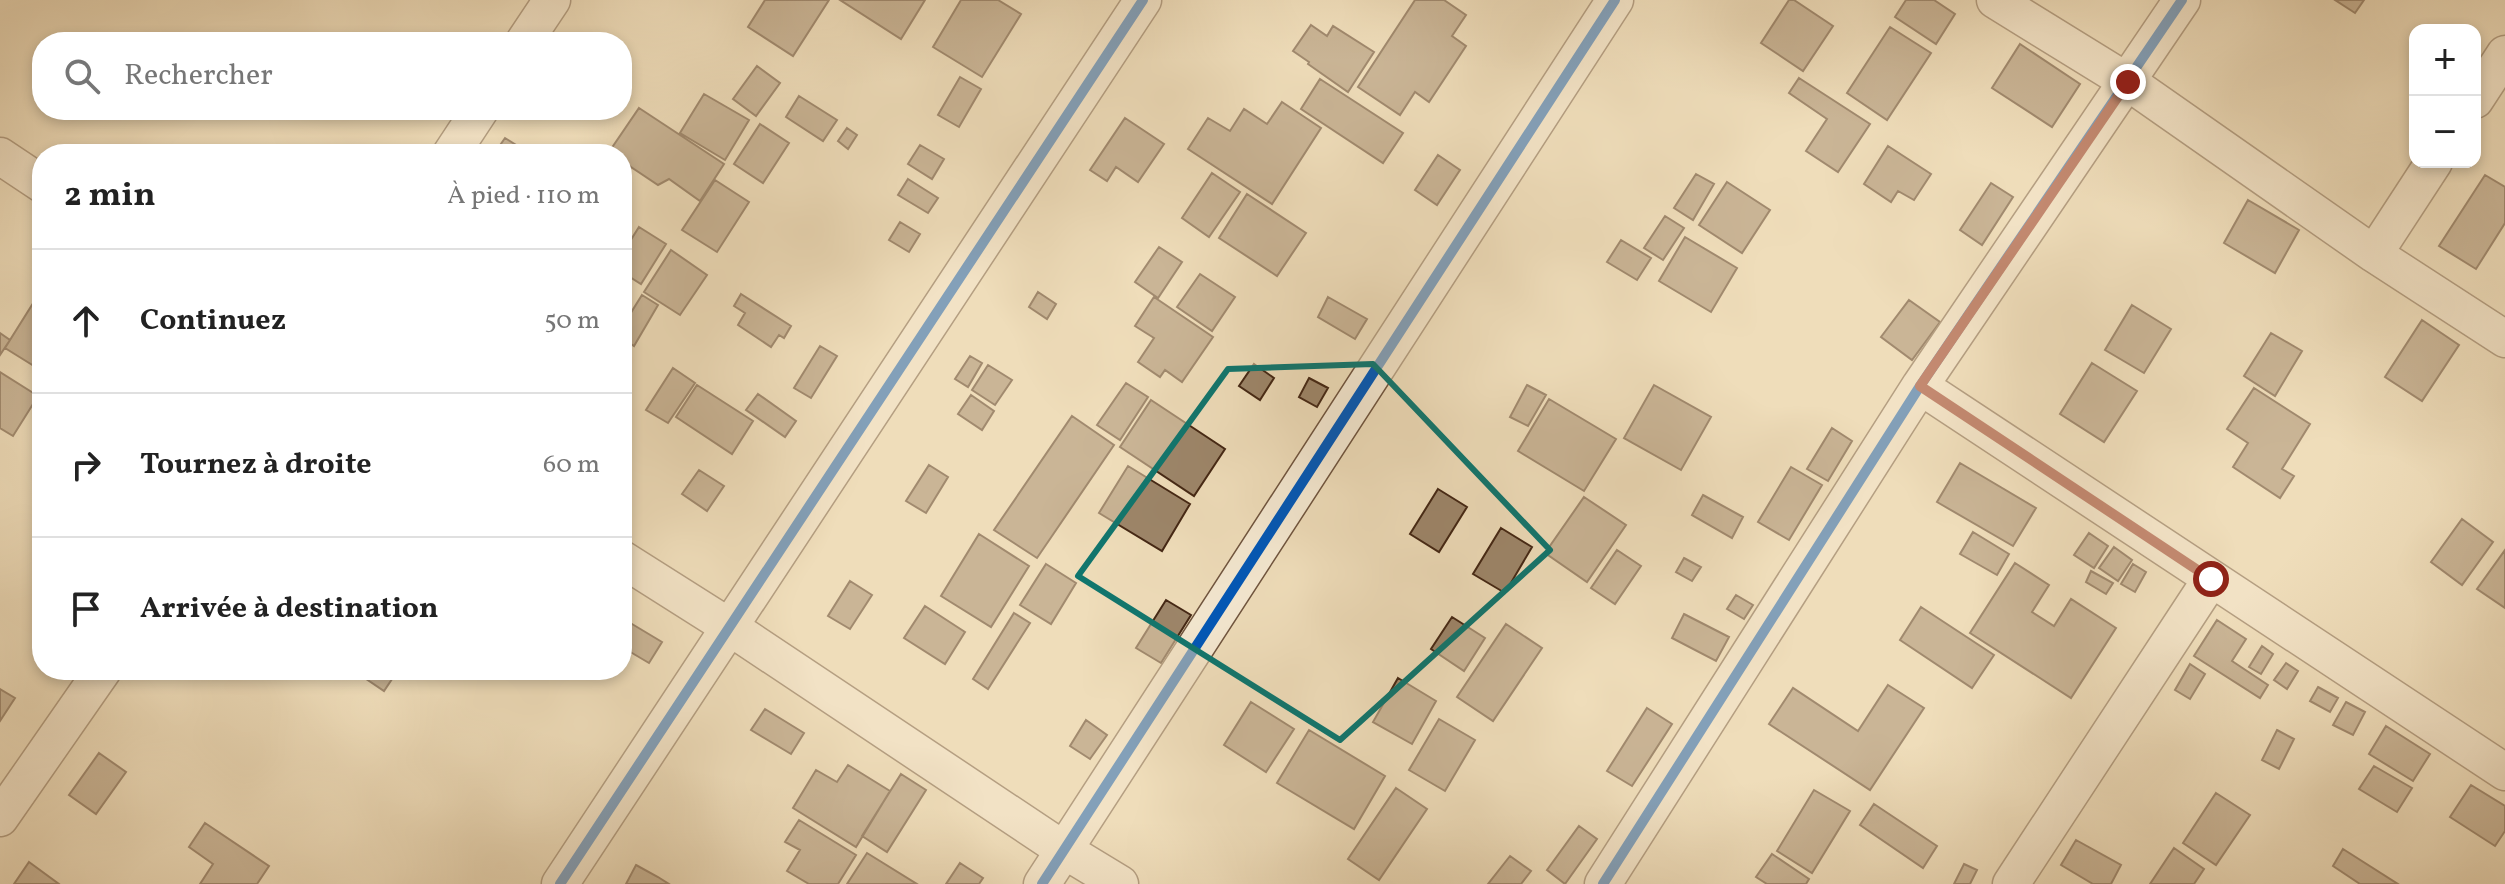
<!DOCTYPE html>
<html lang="fr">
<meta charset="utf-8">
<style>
:root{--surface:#fff;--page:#f6f6f6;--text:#222;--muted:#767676;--line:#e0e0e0}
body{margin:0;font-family:Vollkorn,serif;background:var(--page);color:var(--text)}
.controls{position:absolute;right:24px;top:24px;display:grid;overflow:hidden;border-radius:16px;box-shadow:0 4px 12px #0003}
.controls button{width:72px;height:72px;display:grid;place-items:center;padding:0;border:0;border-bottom:2px solid var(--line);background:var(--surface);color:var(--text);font:40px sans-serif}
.stop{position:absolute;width:24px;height:24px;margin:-18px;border:6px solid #8f2418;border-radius:50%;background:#fff}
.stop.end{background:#8f2418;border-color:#fff;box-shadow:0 2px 8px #0008}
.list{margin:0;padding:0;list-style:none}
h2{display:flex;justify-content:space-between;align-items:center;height:104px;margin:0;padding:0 32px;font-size:34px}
h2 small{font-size:26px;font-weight:400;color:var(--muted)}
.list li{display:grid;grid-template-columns:52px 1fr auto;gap:24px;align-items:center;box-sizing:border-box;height:144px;padding:0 32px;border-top:2px solid var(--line)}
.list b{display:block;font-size:30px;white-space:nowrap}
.list em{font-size:26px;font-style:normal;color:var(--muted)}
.icon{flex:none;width:44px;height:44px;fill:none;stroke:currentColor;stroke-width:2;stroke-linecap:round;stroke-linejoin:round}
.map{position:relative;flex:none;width:2505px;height:884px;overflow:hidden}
.search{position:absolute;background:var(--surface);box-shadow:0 4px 12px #0003;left:32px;top:32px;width:600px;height:88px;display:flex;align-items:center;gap:20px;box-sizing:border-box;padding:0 28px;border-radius:32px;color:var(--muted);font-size:30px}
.panel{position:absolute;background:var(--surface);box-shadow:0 4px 12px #0003;left:32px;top:144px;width:600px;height:536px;border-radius:32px}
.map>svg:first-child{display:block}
</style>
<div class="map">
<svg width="2505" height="884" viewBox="0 0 2505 884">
<rect width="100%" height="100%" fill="#efddba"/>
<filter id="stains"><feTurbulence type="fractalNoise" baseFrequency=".0025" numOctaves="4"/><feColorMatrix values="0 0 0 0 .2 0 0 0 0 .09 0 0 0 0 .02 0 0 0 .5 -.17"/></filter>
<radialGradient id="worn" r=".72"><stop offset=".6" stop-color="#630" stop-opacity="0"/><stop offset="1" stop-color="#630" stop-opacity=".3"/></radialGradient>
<path fill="#9d866a" stroke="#442714" stroke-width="2" d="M 765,0 L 829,0 L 793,56 L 748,27 Z
M 840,0 L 925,0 L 901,39 Z
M 961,0 L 998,0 L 1021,14 L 982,77 L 933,47 Z
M 1415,0 L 1444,0 L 1466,15 L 1452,36 L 1466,46 L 1429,102 L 1415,92 L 1400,115 L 1358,87 Z
M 1789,0 L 1794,0 L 1833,26 L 1803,71 L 1761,43 Z
M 1906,0 L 1934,0 L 1955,14 L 1936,44 L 1895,17 Z
M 2335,0 L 2364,0 L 2355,13 Z
M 1311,25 L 1327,36 L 1333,26 L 1374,52 L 1348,92 L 1308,64 L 1309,62 L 1293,51 Z
M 1890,27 L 1931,53 L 1887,120 L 1847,93 Z
M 2020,44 L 2080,84 L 2052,127 L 1992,88 Z
M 757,66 L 780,83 L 756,116 L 733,99 Z
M 960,77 L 981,89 L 959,127 L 938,115 Z
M 1799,78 L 1870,124 L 1838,172 L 1806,151 L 1827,119 L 1789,93 Z
M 1320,79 L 1403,133 L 1383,163 L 1301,109 Z
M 704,94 L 749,120 L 725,160 L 680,133 Z
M 799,96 L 837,120 L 823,141 L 786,117 Z
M 1282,102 L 1321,128 L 1272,204 L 1188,149 L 1208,118 L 1230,131 L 1244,109 L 1267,124 Z
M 639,108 L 724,164 L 700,201 L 669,179 L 658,185 L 622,161 L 622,154 L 609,152 Z
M 1125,118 L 1164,144 L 1138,182 L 1116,167 L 1107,181 L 1090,170 Z
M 760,124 L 789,143 L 763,183 L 734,164 Z
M 847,128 L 857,135 L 848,149 L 838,141 Z
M 505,138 L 529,153 L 529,154 L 494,154 Z
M 920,145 L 944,159 L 932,179 L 908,164 Z
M 1888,146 L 1931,174 L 1914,200 L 1898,191 L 1891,202 L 1864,184 Z
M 1438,155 L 1460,170 L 1437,205 L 1415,190 Z
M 1212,173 L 1240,192 L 1209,237 L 1182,218 Z
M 1696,174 L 1714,184 L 1693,220 L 1674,208 Z
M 2485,175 L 2505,187 L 2505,223 L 2476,269 L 2439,246 Z
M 908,179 L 938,198 L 928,213 L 898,195 Z
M 715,180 L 749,202 L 717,252 L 682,230 Z
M 1727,182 L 1770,210 L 1742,253 L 1699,225 Z
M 1991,183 L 2013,197 L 1982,245 L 1960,230 Z
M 1247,194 L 1306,233 L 1277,276 L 1219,238 Z
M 2248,200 L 2299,230 L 2275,273 L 2224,243 Z
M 1665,216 L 1684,228 L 1663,260 L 1644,248 Z
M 900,222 L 920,234 L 909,252 L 889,240 Z
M 639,227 L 666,244 L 641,284 L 622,272 L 622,254 Z
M 1685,237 L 1737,268 L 1711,312 L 1659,281 Z
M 1621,240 L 1651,258 L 1637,280 L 1607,262 Z
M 1159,247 L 1182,262 L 1158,298 L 1135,282 Z
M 671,250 L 707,275 L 680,315 L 644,292 Z
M 1200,274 L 1235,297 L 1212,331 L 1177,307 Z
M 42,289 L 42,371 L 5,348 Z
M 1038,292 L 1056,304 L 1047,319 L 1029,307 Z
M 741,294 L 791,326 L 784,338 L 779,335 L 771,347 L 738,325 L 745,313 L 734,306 Z
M 642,295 L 658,305 L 634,346 L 622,338 L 622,327 Z
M 1154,297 L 1213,337 L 1182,382 L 1165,370 L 1160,377 L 1138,362 L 1154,338 L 1135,326 Z
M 1328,297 L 1367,319 L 1355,339 L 1318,317 Z
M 1909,300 L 1940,322 L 1912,360 L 1881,337 Z
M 2132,305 L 2171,329 L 2144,373 L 2105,350 Z
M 2422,320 L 2459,345 L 2422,401 L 2385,377 Z
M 0,333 L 10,340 L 0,355 Z
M 2271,333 L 2302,351 L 2275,396 L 2244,376 Z
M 820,346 L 837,356 L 811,398 L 794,388 Z
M 970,356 L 982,363 L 968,387 L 955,379 Z
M 2092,363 L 2137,391 L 2104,442 L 2060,414 Z
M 1254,364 L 1274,378 L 1260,400 L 1239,386 Z
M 988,365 L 1012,380 L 995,405 L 972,390 Z
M 673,368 L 695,383 L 668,423 L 646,410 Z
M 0,372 L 38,396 L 13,436 L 0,428 Z
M 1309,378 L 1328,388 L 1317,407 L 1299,397 Z
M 1126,383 L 1148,397 L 1120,440 L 1097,425 Z
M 697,385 L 753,421 L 732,454 L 676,417 Z
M 1527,385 L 1546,395 L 1528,426 L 1510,417 Z
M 1654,385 L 1711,417 L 1681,470 L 1624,438 Z
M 2254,388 L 2310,424 L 2282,469 L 2294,476 L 2280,498 L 2233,467 L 2248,443 L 2227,429 Z
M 758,394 L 796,421 L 785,437 L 746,410 Z
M 971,395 L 994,411 L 982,430 L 958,414 Z
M 1549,399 L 1616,439 L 1584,491 L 1518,451 Z
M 1151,400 L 1225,449 L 1194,496 L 1120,447 Z
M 1072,416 L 1114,445 L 1037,558 L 994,530 Z
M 1832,428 L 1852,441 L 1828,481 L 1807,469 Z
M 1960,463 L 2036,508 L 2013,546 L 1937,502 Z
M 929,465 L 948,477 L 926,513 L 906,501 Z
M 1128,466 L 1190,504 L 1162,551 L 1099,513 Z
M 1791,467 L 1822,485 L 1789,540 L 1758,522 Z
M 699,470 L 724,486 L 707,511 L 682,494 Z
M 1438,489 L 1467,507 L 1439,552 L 1410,534 Z
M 1703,495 L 1743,517 L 1732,538 L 1692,515 Z
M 1584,497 L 1626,525 L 1587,582 L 1545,553 Z
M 2462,519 L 2493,542 L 2462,585 L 2431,562 Z
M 1501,528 L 1532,547 L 1505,593 L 1473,574 Z
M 1973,532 L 2009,554 L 1997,575 L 1960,554 Z
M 2089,533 L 2108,546 L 2094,568 L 2074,555 Z
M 979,534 L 1029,566 L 991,627 L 941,596 Z
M 2114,547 L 2132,560 L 2118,581 L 2099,568 Z
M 1617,550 L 1641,566 L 1615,604 L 1591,588 Z
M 2505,550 L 2505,608 L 2477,589 Z
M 1684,558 L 1701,567 L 1692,581 L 1676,572 Z
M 2015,563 L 2049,585 L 2032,612 L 2054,626 L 2071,599 L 2116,628 L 2071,698 L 1970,633 Z
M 1046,564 L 1076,583 L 1051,624 L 1020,605 Z
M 2133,564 L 2146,572 L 2135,592 L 2121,584 Z
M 2091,571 L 2113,583 L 2106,594 L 2086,582 Z
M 850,581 L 872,595 L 850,629 L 828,616 Z
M 1736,595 L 1753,605 L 1744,619 L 1727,609 Z
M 1166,600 L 1191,615 L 1161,663 L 1136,648 Z
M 925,606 L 965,632 L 945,664 L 904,638 Z
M 1921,607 L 1994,655 L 1972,688 L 1900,640 Z
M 1014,613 L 1030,623 L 988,689 L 973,679 Z
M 1684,614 L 1729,637 L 1716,661 L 1672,638 Z
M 1452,617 L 1485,638 L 1464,671 L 1431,649 Z
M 2217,620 L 2246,639 L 2232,661 L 2268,685 L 2260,698 L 2194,656 Z
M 627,621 L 662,642 L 649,663 L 622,647 L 622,629 Z
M 1506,624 L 1542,648 L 1493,721 L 1457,697 Z
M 2262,646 L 2273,654 L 2261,674 L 2249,667 Z
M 2286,663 L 2298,671 L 2287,689 L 2274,680 Z
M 2190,664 L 2205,674 L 2190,699 L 2175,690 Z
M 353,670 L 398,670 L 384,691 Z
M 1398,678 L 1436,701 L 1412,744 L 1373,722 Z
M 1888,685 L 1924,708 L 1870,790 L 1769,724 L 1793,688 L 1858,731 Z
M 2318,687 L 2338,698 L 2330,712 L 2310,701 Z
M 0,689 L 15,698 L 0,721 Z
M 1251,702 L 1294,729 L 1266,772 L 1224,745 Z
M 2346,702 L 2365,712 L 2353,735 L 2333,725 Z
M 1647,708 L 1672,724 L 1632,786 L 1607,771 Z
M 765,709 L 804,733 L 791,754 L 751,730 Z
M 1439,719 L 1475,740 L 1445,791 L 1409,770 Z
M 1086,720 L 1107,735 L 1090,759 L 1070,746 Z
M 2386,726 L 2430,754 L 2413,781 L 2369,754 Z
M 1309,730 L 1385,776 L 1354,829 L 1277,783 Z
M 2277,730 L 2294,739 L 2279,769 L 2262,760 Z
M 99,753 L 126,772 L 96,814 L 69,795 Z
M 848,765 L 890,791 L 856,847 L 793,808 L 816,770 L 837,782 Z
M 2374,766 L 2412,788 L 2397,812 L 2359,789 Z
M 901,774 L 926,790 L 887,852 L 862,836 Z
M 2471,785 L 2505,806 L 2505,831 L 2495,846 L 2450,817 Z
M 1396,788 L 1427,809 L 1379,880 L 1348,859 Z
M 1814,790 L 1850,811 L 1812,873 L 1777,851 Z
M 2216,793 L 2250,815 L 2216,865 L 2183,843 Z
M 1874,804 L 1937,846 L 1923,868 L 1860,825 Z
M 799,820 L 856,855 L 838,884 L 809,884 L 787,871 L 800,850 L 785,842 Z
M 205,823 L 269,866 L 257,884 L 200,884 L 213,864 L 189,847 Z
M 1579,826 L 1597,839 L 1565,884 L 1547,870 Z
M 2076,840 L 2121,865 L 2111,884 L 2093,884 L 2061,865 Z
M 2174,848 L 2204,869 L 2194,884 L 2150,884 Z
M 2343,849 L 2398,884 L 2360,884 L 2333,866 Z
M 867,853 L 917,884 L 847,884 Z
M 1772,854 L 1809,879 L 1806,884 L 1767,884 L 1756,877 Z
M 1510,856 L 1531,871 L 1521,884 L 1488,884 Z
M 29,862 L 59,884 L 14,884 Z
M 960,863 L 983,878 L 979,884 L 946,884 Z
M 1964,864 L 1977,870 L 1970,884 L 1954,884 Z
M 636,865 L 658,877 L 669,884 L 626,884 Z"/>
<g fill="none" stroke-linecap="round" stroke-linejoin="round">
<defs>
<path id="minor" d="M 1995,0 L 2128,82 L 2374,254 L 2505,339
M 524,42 L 552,0
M 2475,100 L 2505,54
M 451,154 L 480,110
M 0,156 L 42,184
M 2374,254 L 2434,162
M 1920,386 L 2505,772
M 622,559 L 731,628 L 1064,850 L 1120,884
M 0,818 L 103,670
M 560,884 L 1143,0
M 1042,884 L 1615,0
M 1603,884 L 1920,386 L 2182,0
M 2011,884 L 2211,579"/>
</defs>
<use href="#minor" stroke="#6f543e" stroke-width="39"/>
<use href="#minor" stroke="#f5e9d2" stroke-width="36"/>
<defs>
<path id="cycleway" d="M 560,884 L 1143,0
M 1042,884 L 1615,0
M 1603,884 L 1920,386 L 2182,0"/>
</defs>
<use href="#cycleway" stroke="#f5e9d2" stroke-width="15"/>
<use href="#cycleway" stroke="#0057b8" stroke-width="10"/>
</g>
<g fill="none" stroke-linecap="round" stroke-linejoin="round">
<path stroke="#8f2418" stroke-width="10" d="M 2128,82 L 1920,386 L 2211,579"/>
</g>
<path d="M0 0H2505V884H0ZM 1373,364 L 1550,550 L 1340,740 L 1078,576 L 1228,369 Z" fill="#efddba" fill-opacity=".55" fill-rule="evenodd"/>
<path fill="none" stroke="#0f766e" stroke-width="6" stroke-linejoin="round" d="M 1373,364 L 1550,550 L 1340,740 L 1078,576 L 1228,369 Z"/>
<rect width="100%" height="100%" filter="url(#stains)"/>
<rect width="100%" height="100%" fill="url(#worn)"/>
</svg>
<div class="controls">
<button>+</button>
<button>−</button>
</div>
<div class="stop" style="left:2211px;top:579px"></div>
<div class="stop end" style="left:2128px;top:82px"></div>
<div class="search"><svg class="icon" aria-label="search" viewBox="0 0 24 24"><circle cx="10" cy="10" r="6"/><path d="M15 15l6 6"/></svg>Rechercher</div>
<section class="panel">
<h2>2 min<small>À pied · 110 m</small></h2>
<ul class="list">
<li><svg class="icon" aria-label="ahead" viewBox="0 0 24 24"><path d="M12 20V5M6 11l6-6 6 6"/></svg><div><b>Continuez</b></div><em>50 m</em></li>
<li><svg class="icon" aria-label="right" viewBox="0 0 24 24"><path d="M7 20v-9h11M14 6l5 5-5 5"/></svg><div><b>Tournez à droite</b></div><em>60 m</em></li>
<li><svg class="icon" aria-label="arrive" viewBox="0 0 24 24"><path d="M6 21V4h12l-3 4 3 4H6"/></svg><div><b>Arrivée à destination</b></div></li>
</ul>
</section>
</div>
